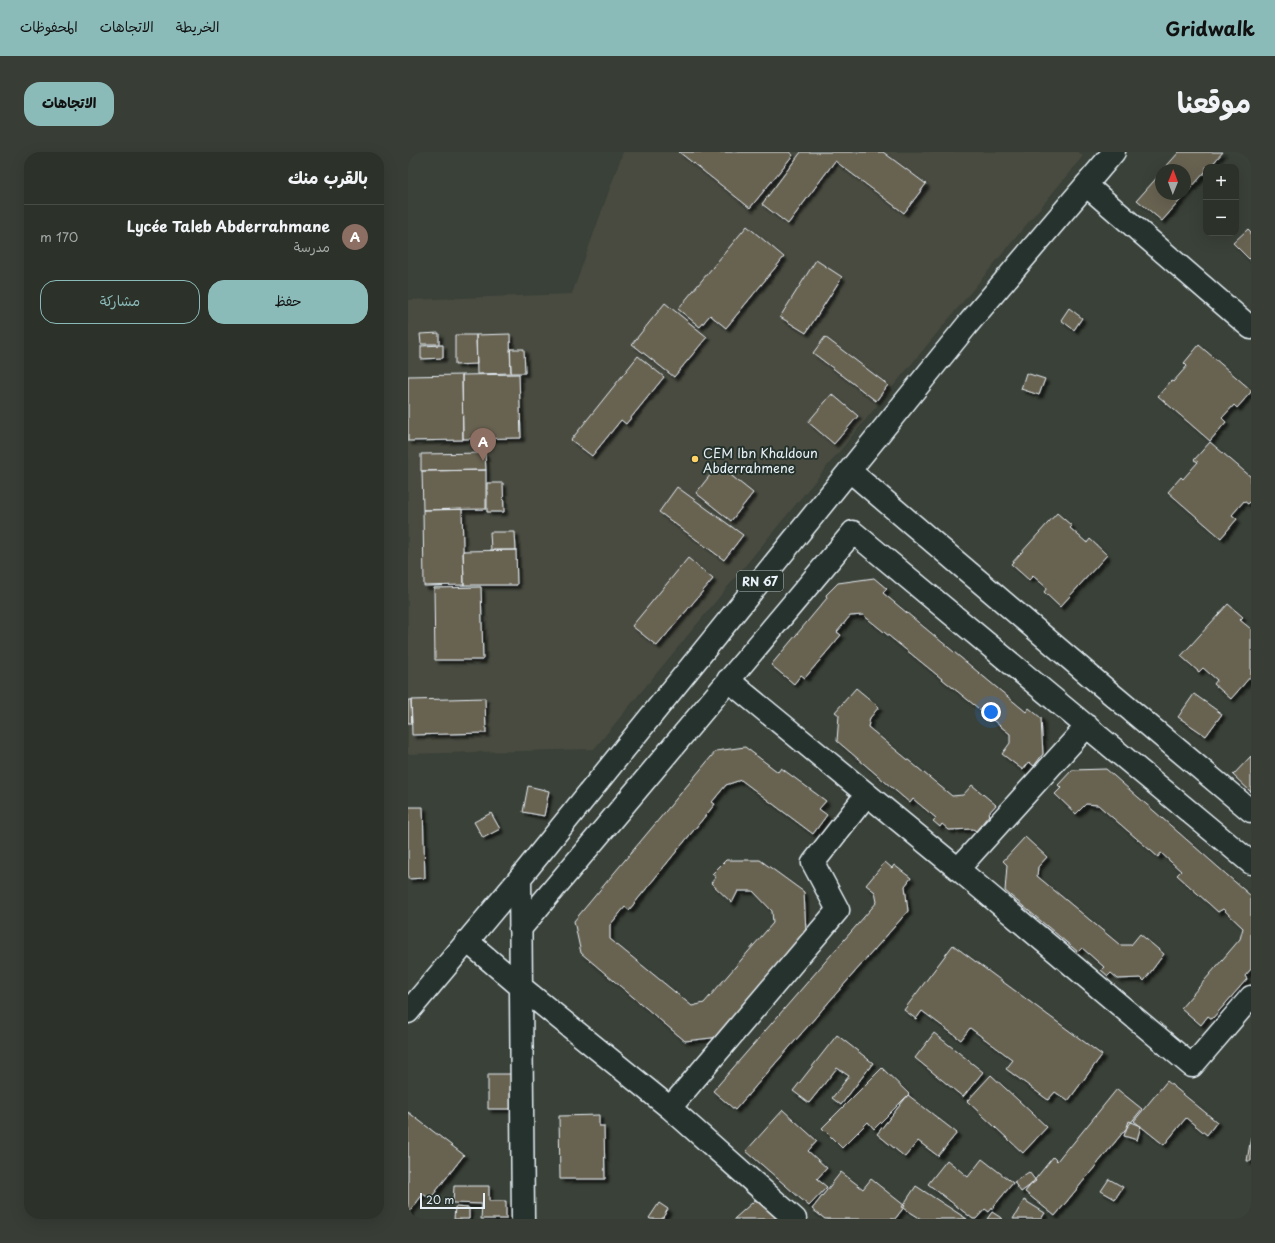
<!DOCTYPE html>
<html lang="ar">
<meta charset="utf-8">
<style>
:root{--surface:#2c312a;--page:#383d36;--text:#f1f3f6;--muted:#a6a9a8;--line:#484c47;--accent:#8bbbb9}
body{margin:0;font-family:"Playpen Sans","Playpen Sans Arabic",sans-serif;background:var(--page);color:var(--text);direction:rtl}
.controls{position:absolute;right:12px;top:12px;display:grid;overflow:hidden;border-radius:8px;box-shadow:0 4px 16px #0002}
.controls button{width:36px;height:36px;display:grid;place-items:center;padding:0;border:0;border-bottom:1px solid var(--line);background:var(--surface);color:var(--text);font:20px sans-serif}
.compass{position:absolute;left:747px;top:12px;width:36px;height:36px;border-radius:50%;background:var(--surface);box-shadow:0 4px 16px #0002;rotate:1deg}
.scale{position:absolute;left:12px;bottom:10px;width:65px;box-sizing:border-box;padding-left:4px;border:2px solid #e8f1f8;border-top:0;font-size:11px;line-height:14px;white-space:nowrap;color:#e8f1f8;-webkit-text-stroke:3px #26332d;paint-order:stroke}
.you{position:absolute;left:583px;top:560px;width:14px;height:14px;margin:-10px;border:3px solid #fff;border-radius:50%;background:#1a73e8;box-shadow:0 0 0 6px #1a73e833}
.badge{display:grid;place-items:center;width:26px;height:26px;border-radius:50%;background:var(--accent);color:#fff;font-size:13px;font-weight:700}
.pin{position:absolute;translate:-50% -33px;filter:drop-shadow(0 1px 2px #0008)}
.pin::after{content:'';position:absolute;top:21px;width:14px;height:12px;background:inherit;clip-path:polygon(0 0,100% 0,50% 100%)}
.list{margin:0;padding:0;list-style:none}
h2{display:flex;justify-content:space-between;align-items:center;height:52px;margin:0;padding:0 16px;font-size:17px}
h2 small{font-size:13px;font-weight:400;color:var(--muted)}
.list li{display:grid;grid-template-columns:26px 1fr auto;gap:12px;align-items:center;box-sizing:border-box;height:64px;padding:0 16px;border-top:1px solid var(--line)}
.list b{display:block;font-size:15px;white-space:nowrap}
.list p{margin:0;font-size:13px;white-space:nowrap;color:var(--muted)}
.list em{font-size:13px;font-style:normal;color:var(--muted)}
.actions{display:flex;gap:8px;padding:12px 16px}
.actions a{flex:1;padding:9px 0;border:1px solid var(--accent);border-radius:16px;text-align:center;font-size:14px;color:var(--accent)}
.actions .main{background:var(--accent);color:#111}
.map{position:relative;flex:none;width:843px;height:1067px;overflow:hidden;direction:ltr;border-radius:16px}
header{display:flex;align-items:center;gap:24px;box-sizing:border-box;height:56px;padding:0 20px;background:var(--accent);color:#111}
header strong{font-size:19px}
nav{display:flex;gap:22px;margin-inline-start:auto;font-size:14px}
.intro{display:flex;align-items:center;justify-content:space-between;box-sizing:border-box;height:96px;padding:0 24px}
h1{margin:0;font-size:28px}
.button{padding:10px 18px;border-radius:16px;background:var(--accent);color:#111;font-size:14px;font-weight:700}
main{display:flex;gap:24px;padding:0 24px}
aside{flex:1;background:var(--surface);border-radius:16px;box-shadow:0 4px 16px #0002}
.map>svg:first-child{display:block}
</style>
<header>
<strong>Gridwalk</strong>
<nav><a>الخريطة</a><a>الاتجاهات</a><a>المحفوظات</a></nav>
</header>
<div class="intro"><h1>موقعنا</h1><a class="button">الاتجاهات</a></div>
<main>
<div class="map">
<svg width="843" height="1067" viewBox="0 0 843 1067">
<defs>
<filter id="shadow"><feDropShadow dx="3.5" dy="3.5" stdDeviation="1" flood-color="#0009"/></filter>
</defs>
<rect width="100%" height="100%" fill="#3a4138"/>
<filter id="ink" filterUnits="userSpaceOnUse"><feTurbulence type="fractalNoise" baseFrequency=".025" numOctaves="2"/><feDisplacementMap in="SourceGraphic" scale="8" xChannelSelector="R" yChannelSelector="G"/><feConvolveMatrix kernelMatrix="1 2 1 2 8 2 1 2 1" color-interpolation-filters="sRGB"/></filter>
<g filter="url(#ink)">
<path fill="#484b40" d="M 215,0 L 670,0 L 675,4 L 186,597 L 0,602 L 0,148 L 164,142 Z"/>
<path fill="#686251" stroke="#e8f1f8" filter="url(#shadow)" d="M 271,0 L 381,0 L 385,3 L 342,56 Z
M 393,0 L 475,0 L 518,32 L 496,61 L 427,9 L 380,72 L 354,52 Z
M 771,0 L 815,0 L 802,15 L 798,15 L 798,19 L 754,69 L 729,48 L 753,21 L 753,42 L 777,42 L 777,18 L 755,18 Z
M 339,74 L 376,105 L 318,176 L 302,163 L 292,175 L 270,157 Z
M 840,77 L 843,80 L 843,109 L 825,91 Z
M 408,108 L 434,125 L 398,181 L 372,165 Z
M 257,151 L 299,185 L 266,225 L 224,192 Z
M 661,156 L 674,166 L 666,178 L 653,168 Z
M 31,181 L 31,192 L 13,192 L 12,182 Z
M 102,182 L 103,221 L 69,222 L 68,183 Z
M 47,183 L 68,183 L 69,212 L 47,213 Z
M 417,185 L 480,233 L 468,249 L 405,201 Z
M 35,193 L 35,206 L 13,207 L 13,194 Z
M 791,193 L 843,238 L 843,240 L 829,256 L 826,253 L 814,266 L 818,270 L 802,289 L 750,244 L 763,229 L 765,230 L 779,214 L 776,211 Z
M 102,197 L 116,197 L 117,221 L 103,221 Z
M 230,204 L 256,225 L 218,272 L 213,268 L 184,304 L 163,288 Z
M 618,221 L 637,227 L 631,243 L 613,237 Z
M 111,222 L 113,286 L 55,287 L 54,223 Z
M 54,223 L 55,288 L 0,289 L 0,224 Z
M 424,242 L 450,264 L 426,292 L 400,270 Z
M 802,290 L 843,325 L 843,349 L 840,352 L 836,349 L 824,363 L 829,367 L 813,386 L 760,340 L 773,325 L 775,327 L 790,310 L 786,308 Z
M 77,301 L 78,318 L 13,319 L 13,302 Z
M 310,313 L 345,341 L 323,369 L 288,341 Z
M 78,318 L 78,357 L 15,358 L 14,319 Z
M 79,331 L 95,331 L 96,360 L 79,360 Z
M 269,335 L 335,383 L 316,408 L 251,360 Z
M 54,357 L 56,433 L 16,434 L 15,358 Z
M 649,361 L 664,374 L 662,376 L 679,391 L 682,387 L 699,403 L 652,455 L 636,440 L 639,436 L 625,424 L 621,428 L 603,412 Z
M 82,380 L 107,380 L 108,398 L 83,398 Z
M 108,398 L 109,433 L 56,433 L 55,399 Z
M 280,406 L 305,427 L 249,494 L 224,474 Z
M 466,426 L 479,437 L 475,441 L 618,560 L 621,556 L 633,566 L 635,602 L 626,614 L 621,610 L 615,618 L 594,602 L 602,591 L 602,582 L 455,463 L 442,464 L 429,480 L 433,483 L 397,526 L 393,523 L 386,532 L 363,513 L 419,446 L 418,443 L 430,431 Z
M 73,435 L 75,508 L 27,508 L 26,436 Z
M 820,452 L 835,465 L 832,468 L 843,477 L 843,524 L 823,547 L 806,532 L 809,528 L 795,516 L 791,520 L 773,504 Z
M 448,536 L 471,555 L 462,566 L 460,575 L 544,644 L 555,643 L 564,633 L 588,653 L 580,662 L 581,663 L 568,679 L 565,677 L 541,678 L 534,672 L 532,675 L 525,669 L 528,666 L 505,647 L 502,651 L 429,589 L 431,563 L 427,560 Z
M 786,542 L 814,562 L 798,584 L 770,565 Z
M 77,546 L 78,581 L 4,583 L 3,548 Z
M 0,548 L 3,548 L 4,571 L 0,571 Z
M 337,595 L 370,620 L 373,616 L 418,649 L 411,657 L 419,663 L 405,682 L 333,628 L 318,633 L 304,650 L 307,652 L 221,758 L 217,755 L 202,773 L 202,787 L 284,854 L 296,851 L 365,771 L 364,759 L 345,739 L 330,739 L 324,751 L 303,731 L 308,725 L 304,722 L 318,708 L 352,708 L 396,740 L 398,780 L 312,885 L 277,889 L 173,801 L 166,769 L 308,599 Z
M 843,604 L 843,640 L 825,623 Z
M 698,617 L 843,744 L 843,817 L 837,824 L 839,827 L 804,867 L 800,864 L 793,873 L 773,856 L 832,787 L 835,776 L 815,757 L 810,760 L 769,723 L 773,719 L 753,701 L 750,705 L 690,653 L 678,652 L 668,662 L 647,642 L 653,636 L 650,633 L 664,618 Z
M 120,634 L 141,639 L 136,664 L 115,660 Z
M 0,655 L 15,655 L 17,726 L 0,727 Z
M 83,661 L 92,677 L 75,686 L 66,670 Z
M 617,685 L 639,705 L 630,715 L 629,724 L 712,793 L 723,793 L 732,782 L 756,802 L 736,829 L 733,826 L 710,827 L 703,821 L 700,824 L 693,818 L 696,815 L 674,796 L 670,800 L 597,739 L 599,713 L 595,709 Z
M 477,710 L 484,716 L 486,713 L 503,726 L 497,734 L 500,759 L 327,958 L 305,939 L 469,750 L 467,740 L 458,733 Z
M 545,793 L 694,903 L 660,949 L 647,940 L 640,948 L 598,917 L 605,908 L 562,876 L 553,888 L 514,859 L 508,867 L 496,858 Z
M 526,881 L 575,920 L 555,945 L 507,906 Z
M 429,883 L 465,911 L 433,953 L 424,946 L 441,924 L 429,916 L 401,951 L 385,939 Z
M 474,916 L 501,942 L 466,977 L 460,970 L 434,996 L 414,976 Z
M 80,922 L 107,922 L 107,957 L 80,957 Z
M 583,923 L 639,975 L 615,1001 L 559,949 Z
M 759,929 L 809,970 L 799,983 L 778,966 L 756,993 L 726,969 Z
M 709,937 L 734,957 L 647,1064 L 617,1040 L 645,1005 L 649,1009 L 661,994 L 662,995 Z
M 500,943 L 549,981 L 530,1004 L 510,989 L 497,1005 L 469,982 Z
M 375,958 L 409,989 L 400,999 L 419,1016 L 409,1027 L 419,1035 L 401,1054 L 338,999 Z
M 0,960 L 56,1003 L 22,1047 L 15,1042 L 0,1062 Z
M 191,963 L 191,974 L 196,974 L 197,1027 L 152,1027 L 151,964 Z
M 721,969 L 733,974 L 729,988 L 716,984 Z
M 843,985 L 843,1009 L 839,1009 Z
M 574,1007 L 605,1031 L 581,1060 L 577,1057 L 568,1067 L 565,1067 L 520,1032 L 539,1008 L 560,1025 Z
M 433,1020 L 455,1037 L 463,1027 L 497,1054 L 487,1067 L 417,1067 L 404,1057 Z
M 621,1020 L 628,1029 L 613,1040 L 606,1030 Z
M 701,1027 L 715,1035 L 707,1047 L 693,1039 Z
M 46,1034 L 81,1034 L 81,1049 L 98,1049 L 98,1067 L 73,1067 L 74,1052 L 45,1051 Z
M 508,1034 L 559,1067 L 513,1067 L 494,1055 Z
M 354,1042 L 372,1061 L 366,1067 L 326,1067 Z
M 616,1048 L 637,1061 L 633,1067 L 605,1067 Z
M 251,1051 L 260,1057 L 254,1067 L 242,1067 L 241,1066 Z
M 47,1055 L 61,1056 L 61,1067 L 46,1067 Z
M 584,1060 L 595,1067 L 579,1067 Z"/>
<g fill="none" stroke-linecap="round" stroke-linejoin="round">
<defs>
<path id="minor" d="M 678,33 L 843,176
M 442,319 L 694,534 L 843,659
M 320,528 L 550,717 L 679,574
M 550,717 L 784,914 L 843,845
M 112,726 L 115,1067
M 112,777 L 445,380 L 843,711
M 59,789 L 113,835 L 262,956 L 387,1067
M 262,956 L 430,758 L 405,711 L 459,642"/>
<path id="primary" d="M 0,860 L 112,726 L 560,172 L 706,0"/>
</defs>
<use href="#minor" stroke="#e8f1f8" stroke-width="25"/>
<use href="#primary" stroke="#e8f1f8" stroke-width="25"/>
<use href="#minor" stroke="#26332d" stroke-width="22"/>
<use href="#primary" stroke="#26332d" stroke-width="22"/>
</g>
</g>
<circle fill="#ffd166" stroke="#26332d" stroke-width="1.5" cx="287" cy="307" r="4"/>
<g text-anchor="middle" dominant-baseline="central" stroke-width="4" stroke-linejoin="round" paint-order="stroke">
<rect fill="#26332d" stroke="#aeb8bb" stroke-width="1" x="329" y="419" width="46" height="20" rx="3"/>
<g font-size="12" font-weight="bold" fill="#e8f1f8">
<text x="352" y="429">RN 67</text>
</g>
<g font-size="13" fill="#e8f1f8" stroke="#26332d" text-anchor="start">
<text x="295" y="300">CEM Ibn Khaldoun<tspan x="295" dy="15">Abderrahmene</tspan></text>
</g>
</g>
</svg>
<div class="controls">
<button>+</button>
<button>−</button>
</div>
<svg class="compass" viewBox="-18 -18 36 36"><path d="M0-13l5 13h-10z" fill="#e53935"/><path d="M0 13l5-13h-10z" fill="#a6a9a8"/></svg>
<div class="scale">20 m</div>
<div class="you"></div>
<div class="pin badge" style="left:75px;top:309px;background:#8d6e63">A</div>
</div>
<aside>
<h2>بالقرب منك<small></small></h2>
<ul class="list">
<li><span class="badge" style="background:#8d6e63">A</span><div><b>Lycée Taleb Abderrahmane</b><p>مدرسة</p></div><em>170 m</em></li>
</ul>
<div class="actions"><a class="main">حفظ</a><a>مشاركة</a></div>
</aside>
</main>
